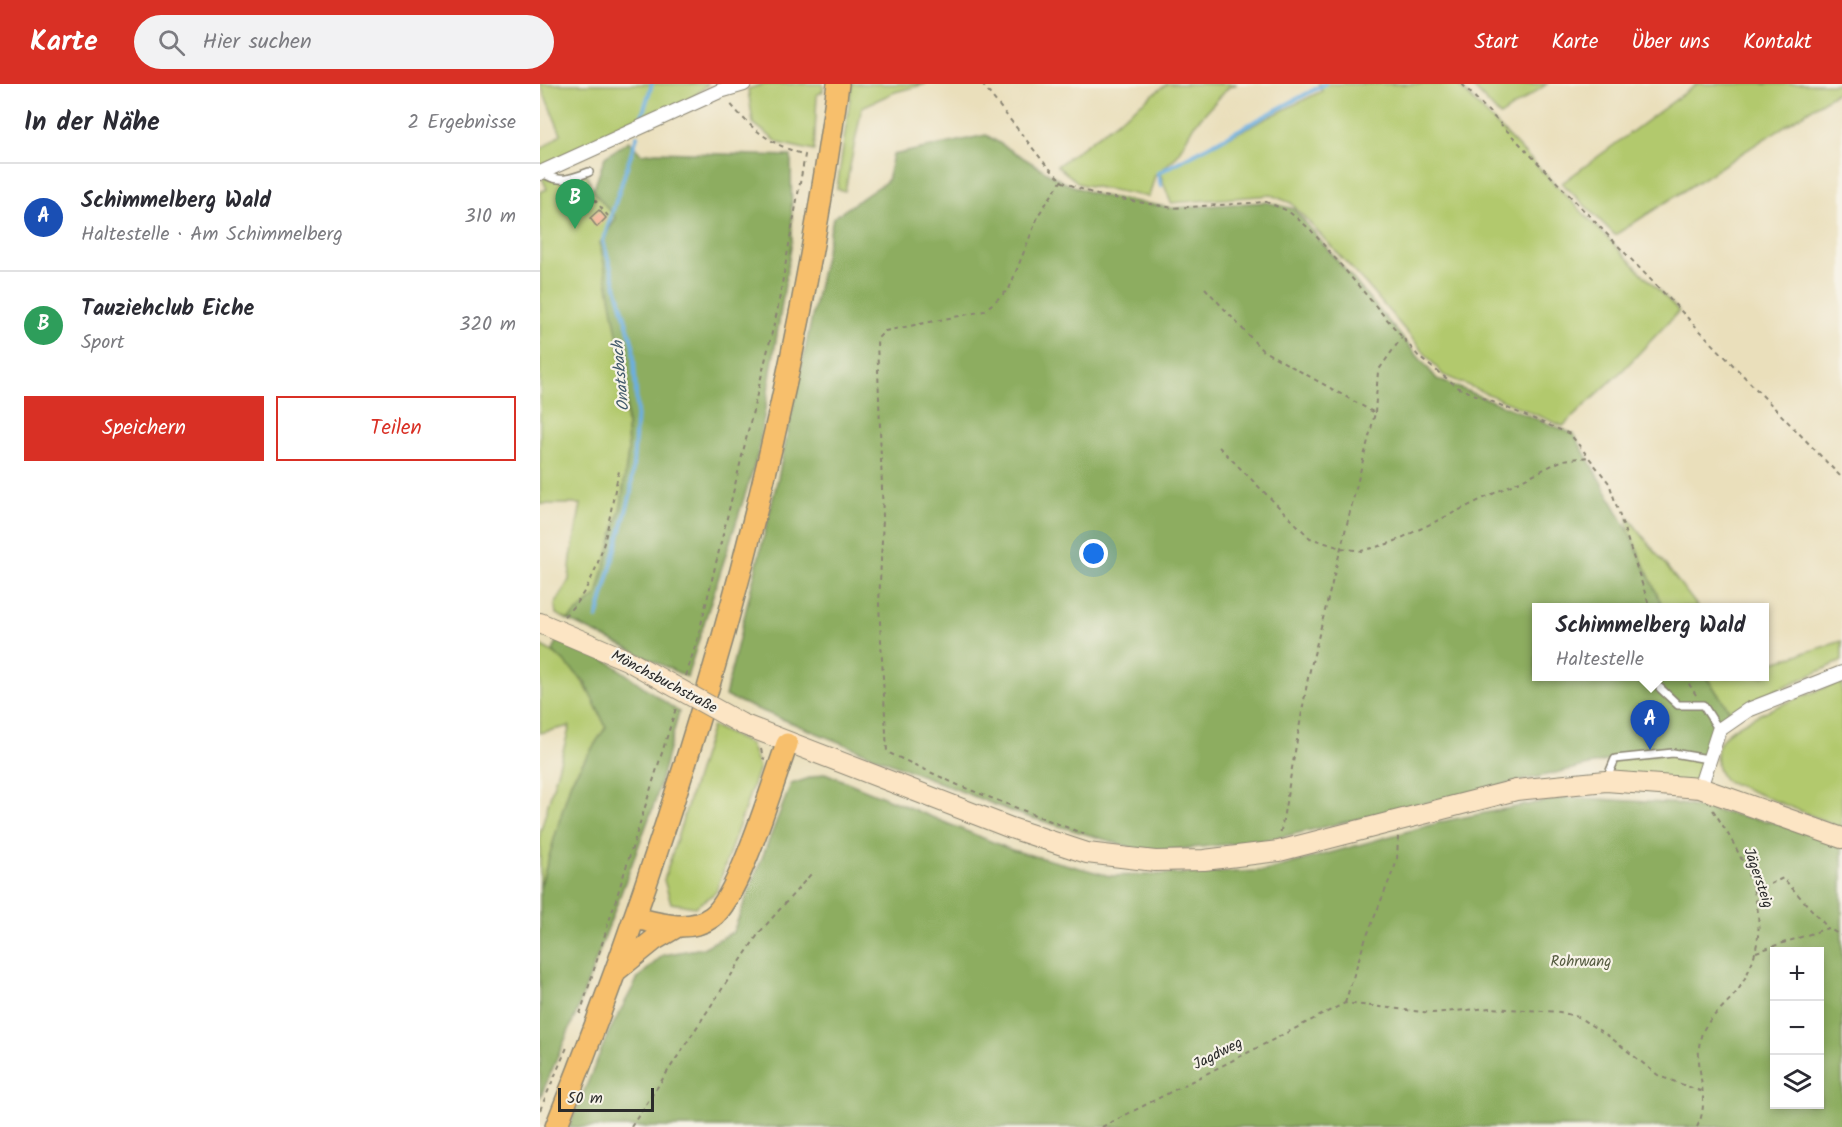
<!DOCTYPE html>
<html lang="de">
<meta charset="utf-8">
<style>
:root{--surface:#fff;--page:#f2f2f3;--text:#2b2b33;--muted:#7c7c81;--line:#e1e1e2;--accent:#d93025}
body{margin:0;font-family:Kalam,sans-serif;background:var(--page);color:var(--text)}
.controls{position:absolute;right:18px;bottom:18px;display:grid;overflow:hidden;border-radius:0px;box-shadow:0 3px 9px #0003}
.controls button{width:54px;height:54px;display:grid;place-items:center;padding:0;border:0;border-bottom:2px solid var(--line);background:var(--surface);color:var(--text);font:30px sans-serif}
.scale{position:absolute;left:18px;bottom:15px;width:96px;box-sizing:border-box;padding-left:6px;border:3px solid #2b2b2b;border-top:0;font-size:16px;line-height:21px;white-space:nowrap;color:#2b2b2b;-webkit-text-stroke:4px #f7f3e8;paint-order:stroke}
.you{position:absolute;left:554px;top:470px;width:21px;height:21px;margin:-15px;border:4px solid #fff;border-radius:50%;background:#1a73e8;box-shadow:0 0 0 9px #1a73e833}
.badge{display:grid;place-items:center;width:39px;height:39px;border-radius:50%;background:var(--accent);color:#fff;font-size:20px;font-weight:700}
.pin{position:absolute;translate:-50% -50px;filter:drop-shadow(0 2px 3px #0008)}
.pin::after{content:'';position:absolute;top:32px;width:21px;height:18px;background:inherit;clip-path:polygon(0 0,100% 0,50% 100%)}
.popup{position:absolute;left:992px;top:519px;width:237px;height:78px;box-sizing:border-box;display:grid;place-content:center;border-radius:0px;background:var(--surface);filter:drop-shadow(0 2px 4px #0005);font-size:20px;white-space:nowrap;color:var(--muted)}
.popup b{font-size:22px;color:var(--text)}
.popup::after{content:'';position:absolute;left:50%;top:100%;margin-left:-12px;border:12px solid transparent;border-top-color:var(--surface)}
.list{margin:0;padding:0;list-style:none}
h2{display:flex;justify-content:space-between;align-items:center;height:78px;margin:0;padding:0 24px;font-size:26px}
h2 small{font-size:20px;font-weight:400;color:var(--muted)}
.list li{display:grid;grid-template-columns:39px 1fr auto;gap:18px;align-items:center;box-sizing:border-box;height:108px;padding:0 24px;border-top:2px solid var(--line)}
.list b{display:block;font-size:22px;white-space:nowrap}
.list p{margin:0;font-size:20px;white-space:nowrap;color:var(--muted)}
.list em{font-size:20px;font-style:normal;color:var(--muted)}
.actions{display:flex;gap:12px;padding:18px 24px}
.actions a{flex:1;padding:14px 0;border:2px solid var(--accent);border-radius:0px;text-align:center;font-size:21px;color:var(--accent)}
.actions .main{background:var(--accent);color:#fff}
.icon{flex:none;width:33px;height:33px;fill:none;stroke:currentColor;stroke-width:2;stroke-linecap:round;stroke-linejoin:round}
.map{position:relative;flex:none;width:1302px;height:1043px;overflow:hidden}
header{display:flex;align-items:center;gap:36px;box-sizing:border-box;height:84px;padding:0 30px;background:var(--accent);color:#fff}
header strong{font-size:28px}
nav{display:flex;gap:33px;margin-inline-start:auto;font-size:21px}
.search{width:420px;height:54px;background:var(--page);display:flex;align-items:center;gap:15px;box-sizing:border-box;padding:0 21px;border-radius:33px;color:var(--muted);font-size:22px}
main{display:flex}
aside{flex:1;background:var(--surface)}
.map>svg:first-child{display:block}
</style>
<header>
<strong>Karte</strong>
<div class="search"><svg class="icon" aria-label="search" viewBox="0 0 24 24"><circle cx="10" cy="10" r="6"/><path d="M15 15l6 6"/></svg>Hier suchen</div>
<nav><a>Start</a><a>Karte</a><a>Über uns</a><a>Kontakt</a></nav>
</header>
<main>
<aside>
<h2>In der Nähe<small>2 Ergebnisse</small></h2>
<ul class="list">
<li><span class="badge" style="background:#1a4fb4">A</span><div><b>Schimmelberg Wald</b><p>Haltestelle · Am Schimmelberg</p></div><em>310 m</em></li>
<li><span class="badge" style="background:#2e9e5b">B</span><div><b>Tauziehclub Eiche</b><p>Sport</p></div><em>320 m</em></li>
</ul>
<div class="actions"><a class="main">Speichern</a><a>Teilen</a></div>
</aside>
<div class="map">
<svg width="1302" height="1043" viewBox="0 0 1302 1043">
<rect width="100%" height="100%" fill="#f7f3e8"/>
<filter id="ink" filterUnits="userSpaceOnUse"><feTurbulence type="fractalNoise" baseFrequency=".0167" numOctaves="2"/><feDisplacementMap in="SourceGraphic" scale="12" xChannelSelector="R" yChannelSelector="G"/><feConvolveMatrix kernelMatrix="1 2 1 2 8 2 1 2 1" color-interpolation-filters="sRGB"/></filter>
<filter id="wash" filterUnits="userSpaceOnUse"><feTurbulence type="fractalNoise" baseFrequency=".008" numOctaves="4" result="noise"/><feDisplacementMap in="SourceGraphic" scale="24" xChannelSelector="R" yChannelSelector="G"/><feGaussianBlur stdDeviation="1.35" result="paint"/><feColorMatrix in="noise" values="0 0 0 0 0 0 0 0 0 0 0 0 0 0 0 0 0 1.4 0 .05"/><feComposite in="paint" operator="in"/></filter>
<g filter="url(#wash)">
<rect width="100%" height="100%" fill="#eadfbb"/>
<path fill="#b2c96d" stroke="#6e7a4c" stroke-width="1.5" d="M 0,0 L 168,0 L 150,16 L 0,83 L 0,66 L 21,50 Z
M 224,0 L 283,0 L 283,7 L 277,11 L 274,67 L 239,59 L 213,39 L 208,5 Z
M 312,0 L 386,0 L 355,8 L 322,23 L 305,107 L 297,105 Z
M 627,0 L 697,0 L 689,3 L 654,41 L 636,73 L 620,87 L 782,7 L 778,0 L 917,0 L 1139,227 L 1084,285 L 1023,342 L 903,291 L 826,200 L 751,119 L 731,111 L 631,119 L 619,87 L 615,91 L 609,113 L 540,100 L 517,82 Z
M 930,0 L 1007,0 L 960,32 Z
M 1157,0 L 1302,0 L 1302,5 L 1075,151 L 1022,99 Z
M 0,89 L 10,96 L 47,90 L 53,107 L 77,134 L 88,368 L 81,422 L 57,511 L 28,536 L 16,530 L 15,521 L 29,496 L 31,473 L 41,420 L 0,420 L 0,108 L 7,105 Z
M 1088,433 L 1158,523 L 1123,523 L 1089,448 Z
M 1302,557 L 1302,577 L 1190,627 L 1166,593 L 1224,592 L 1224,581 Z
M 0,561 C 38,580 49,607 66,643 L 31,697 L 0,804 L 0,749 L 30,642 L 0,649 Z
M 1302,597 L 1302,744 L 1184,696 C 1175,682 1173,667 1184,653 C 1200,633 1276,608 1302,597 Z
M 172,642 L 210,660 L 219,683 L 176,808 L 155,823 L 131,819 L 124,796 Z
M 1133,669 L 1162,674 L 1155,700 L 1067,693 L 1075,675 Z"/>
<path fill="#8dad60" stroke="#5c6c46" stroke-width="1.5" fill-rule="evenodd" d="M 446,51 L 523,98 L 557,111 L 633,124 L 726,118 L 754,125 L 897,295 L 1034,350 L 1089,448 L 1123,523 L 996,524 L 996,592 L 1166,593 L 1190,627 L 1175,645 L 1162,674 L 1133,669 L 1075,675 L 724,757 L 607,768 L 475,729 L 185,612 L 238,394 L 293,134 L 347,97 L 353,71 Z
M 89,57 L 101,70 L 116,68 L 251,72 L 252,156 L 218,370 L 147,593 L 28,536 L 57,511 L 81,422 L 88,368 L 86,298 L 60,159 L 76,134 L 53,107 L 65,73 Z
M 19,552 L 69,578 L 139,628 L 115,718 L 36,930 L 0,1014 L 0,804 L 31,697 L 66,643 L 44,597 L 13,567 Z
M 285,689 L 472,766 L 570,792 L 725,787 L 905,737 L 1026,713 L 1140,720 L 1272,746 L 1302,765 L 1302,1043 L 29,1043 L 68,950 L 98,894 L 123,871 L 163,864 L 193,848 L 251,700 ZM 1234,868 L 1280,868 L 1280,1020 L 1234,1020 Z"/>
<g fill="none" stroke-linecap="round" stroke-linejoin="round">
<path stroke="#6bafe0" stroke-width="4" d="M 102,32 L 112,0
M 621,102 L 618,89 L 785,0
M 57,534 L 91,409 L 97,325 L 93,261 L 63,157 L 97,52"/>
</g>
<g id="blocks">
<path fill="#f3a687" d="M 59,126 L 66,134 L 57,143 L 50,134 Z"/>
</g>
</g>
<g filter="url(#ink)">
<use href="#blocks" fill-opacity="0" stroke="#8a8573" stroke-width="1.5"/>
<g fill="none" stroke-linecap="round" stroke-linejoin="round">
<defs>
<path id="lane" d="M 2,88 C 17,100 31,95 49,88
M 1120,604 L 1138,621 L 1163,621 L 1179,646
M 1067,694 L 1075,675 L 1133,669 L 1168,675"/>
<path id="street" d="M 0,89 L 180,7 L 204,0
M 1160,704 L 1179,646 L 1208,626 L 1302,589"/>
<path id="secondary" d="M 0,539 L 87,576 L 130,600
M 202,640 L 471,744 L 547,769 L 615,777 L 664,776 L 739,767 L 976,706 L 1066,697 L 1160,704 L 1302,754"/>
<path id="primary" d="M 96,834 C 120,840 150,849 172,833 C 199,814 234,695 247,660
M 78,885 L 114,856 L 138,842
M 16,1043 C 150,707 250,359 298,0"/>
</defs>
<use href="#lane" stroke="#8a8573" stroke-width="10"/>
<use href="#street" stroke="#8a8573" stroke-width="16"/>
<use href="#secondary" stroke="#8a8573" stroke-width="22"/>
<use href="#primary" stroke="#8a8573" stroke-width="24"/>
<path stroke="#8a8573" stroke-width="2" stroke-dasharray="4.5 4.5" stroke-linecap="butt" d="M 442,0 L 506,81 L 523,98 L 557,111 L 633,124 L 726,118 L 748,127 L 770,145 L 880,274 L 919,304 L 1030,350 L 1069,399 L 1110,524
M 922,0 L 1302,394
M 522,96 L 499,130 L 469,205 L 444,227 L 345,247 L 337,255 L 343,434 L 339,520 L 347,668 L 420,702 L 544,750
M 43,101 L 68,132
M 665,204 L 722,266 L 835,329 L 768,594 L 740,752
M 835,329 L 838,287 L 862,253
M 679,363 L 770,454 L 801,464 L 821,467 L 851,459 L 1023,376 L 1049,373
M 24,532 C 65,494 67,438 79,387
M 146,592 L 158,553 L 237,228 L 265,71 C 230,60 212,46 189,18
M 1144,592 L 1156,611
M 221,665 L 223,674 L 225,675
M 1214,808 L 1243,794 L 1288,844
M 1216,868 L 1288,844 L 1302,852
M 805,919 L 824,859 L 857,777 L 858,752
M 40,930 L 137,621
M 0,1026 L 28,961
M 91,1043 L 219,849 L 271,790
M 562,1043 L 805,919 L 892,929 L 950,924 L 1020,928 L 1038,933 L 1070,953 L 1119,992 L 1163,1008
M 1157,1043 C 1173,1014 1151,981 1162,949 C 1169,932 1190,919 1200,903 C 1239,839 1210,783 1173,726"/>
<use href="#lane" stroke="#fff" stroke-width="7"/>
<use href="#street" stroke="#fff" stroke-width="14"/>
<use href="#secondary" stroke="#fce5c4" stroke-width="20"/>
<use href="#primary" stroke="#f7bf6c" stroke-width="21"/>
<defs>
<path id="secondary-bridge" d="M 130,600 L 202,640"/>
</defs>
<use href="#secondary-bridge" stroke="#8a8573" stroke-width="22" stroke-linecap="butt"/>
<use href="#secondary-bridge" stroke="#fce5c4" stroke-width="20"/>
</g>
</g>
<g text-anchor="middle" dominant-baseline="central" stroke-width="4.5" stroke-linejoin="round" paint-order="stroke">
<g font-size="15" fill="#2b2b2b" stroke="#f7f3e8">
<text transform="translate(124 598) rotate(28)">Mönchsbuchstraße</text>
<text transform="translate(1218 794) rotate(71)">Jägersteig</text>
<text transform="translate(678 970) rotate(-27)">Jagdweg</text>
</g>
<g font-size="15" fill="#545a3f" stroke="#f7f3e8">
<text x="1041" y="878">Rohrwang</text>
</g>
<g font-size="16" font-style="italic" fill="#41596a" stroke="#f7f3e8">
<text transform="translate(81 292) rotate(-95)">Onatsbach</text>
</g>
</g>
</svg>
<div class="controls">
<button>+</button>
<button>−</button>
<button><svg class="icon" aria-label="layers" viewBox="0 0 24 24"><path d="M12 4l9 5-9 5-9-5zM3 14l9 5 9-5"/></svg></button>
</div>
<div class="scale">50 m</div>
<div class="you"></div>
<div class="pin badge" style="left:1110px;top:666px;background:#1a4fb4">A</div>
<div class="popup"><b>Schimmelberg Wald</b>Haltestelle</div>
<div class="pin badge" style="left:35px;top:145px;background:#2e9e5b">B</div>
</div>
</main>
